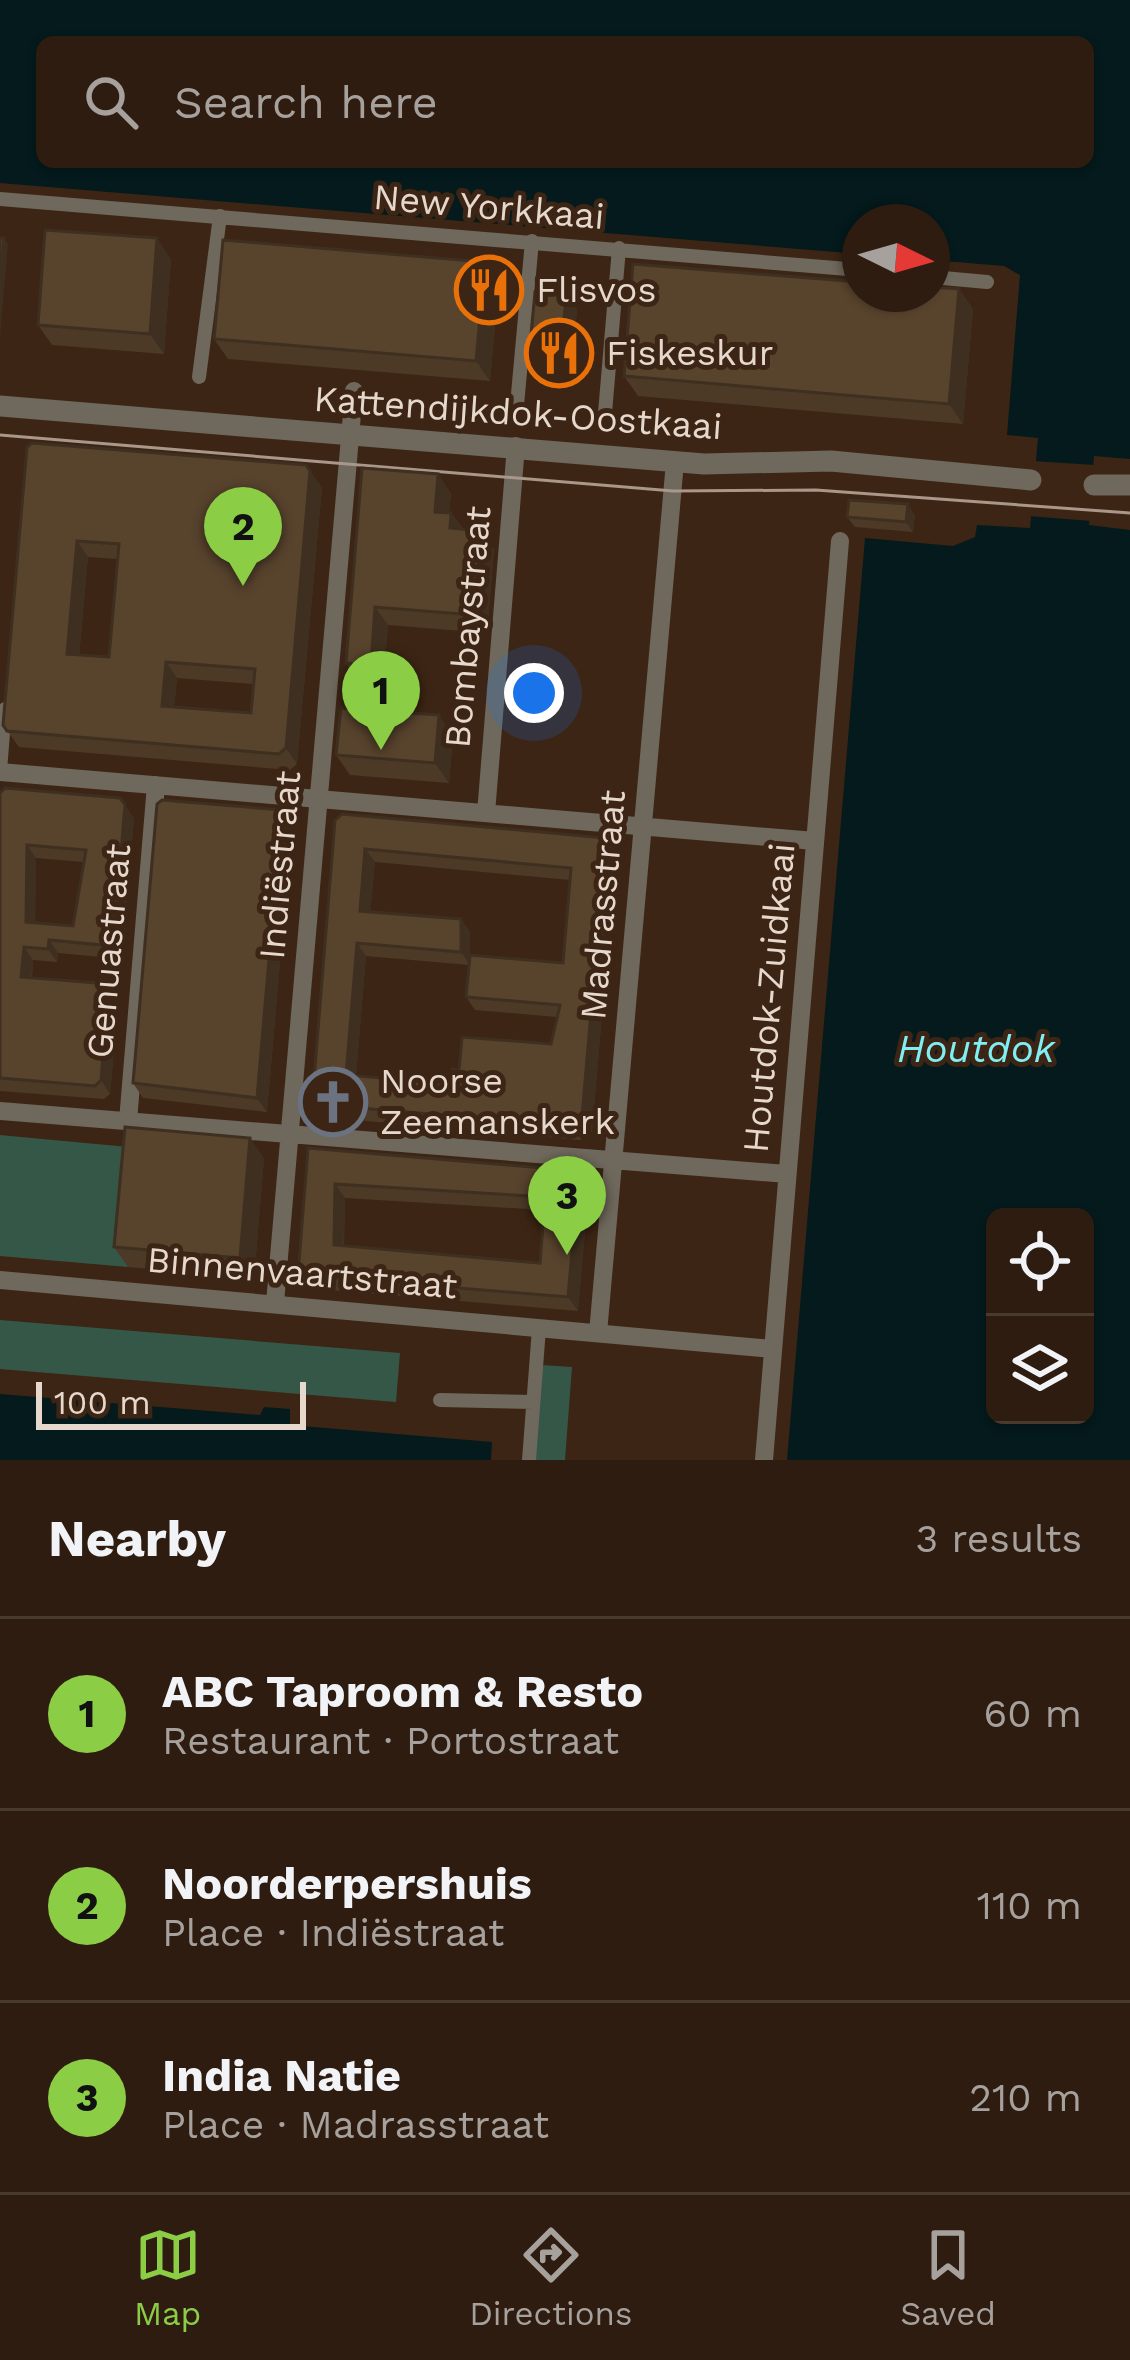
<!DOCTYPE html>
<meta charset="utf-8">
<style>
:root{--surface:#2d1c0f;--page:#352518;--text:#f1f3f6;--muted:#a7a19e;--line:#483a2f;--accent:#8bce46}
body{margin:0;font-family:"Work Sans",sans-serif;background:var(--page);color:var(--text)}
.controls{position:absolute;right:36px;bottom:36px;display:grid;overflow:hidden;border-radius:18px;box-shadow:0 3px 9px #0004}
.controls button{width:108px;height:108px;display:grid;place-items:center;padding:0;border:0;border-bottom:3px solid var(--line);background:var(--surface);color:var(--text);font:60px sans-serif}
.compass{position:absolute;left:842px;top:204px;width:108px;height:108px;border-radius:50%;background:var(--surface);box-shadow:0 3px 9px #0004;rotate:95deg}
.scale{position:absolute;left:36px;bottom:30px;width:270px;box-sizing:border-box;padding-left:12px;border:6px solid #e7d8cd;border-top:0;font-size:33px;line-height:42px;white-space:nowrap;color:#e7d8cd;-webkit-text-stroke:9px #3c2514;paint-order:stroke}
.you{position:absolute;left:534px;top:693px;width:42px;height:42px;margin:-30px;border:9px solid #fff;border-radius:50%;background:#1a73e8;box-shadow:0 0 0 18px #1a73e833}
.badge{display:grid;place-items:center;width:78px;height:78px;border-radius:50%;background:var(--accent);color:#111;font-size:39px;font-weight:700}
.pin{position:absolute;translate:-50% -99px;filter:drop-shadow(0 3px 6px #0008)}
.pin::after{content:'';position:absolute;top:63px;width:42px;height:36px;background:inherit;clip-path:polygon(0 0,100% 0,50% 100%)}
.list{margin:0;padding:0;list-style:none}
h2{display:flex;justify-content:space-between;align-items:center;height:156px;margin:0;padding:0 48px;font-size:51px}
h2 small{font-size:39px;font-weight:400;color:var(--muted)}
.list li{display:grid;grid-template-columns:78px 1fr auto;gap:36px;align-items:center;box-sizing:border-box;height:192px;padding:0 48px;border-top:3px solid var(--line)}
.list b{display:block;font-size:45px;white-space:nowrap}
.list p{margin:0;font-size:39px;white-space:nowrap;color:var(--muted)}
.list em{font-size:39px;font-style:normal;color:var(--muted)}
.icon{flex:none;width:66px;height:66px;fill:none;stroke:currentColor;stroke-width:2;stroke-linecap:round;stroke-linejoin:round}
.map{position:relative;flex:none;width:1130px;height:1460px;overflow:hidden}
.search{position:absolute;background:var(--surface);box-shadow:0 3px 9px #0004;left:36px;right:36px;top:36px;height:132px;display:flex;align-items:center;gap:30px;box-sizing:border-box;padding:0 42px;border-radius:18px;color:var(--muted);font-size:45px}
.sheet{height:732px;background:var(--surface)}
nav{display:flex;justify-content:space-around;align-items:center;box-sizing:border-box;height:168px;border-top:3px solid var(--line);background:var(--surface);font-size:33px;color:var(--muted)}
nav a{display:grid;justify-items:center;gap:6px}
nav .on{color:var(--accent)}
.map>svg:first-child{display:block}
</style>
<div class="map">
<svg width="1130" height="1460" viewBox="0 0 1130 1460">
<rect width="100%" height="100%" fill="#3c2514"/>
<path fill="#345748" d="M 0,1135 L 139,1148 L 128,1267 L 0,1256 Z
M 0,1320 L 400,1353 L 396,1402 L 0,1369 Z
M 541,1365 L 572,1367 L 565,1460 L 534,1460 Z"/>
<path fill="#041a1c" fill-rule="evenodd" d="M 0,0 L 1130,0 L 1130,459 L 1094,456 L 1089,525 L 1130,530 L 1130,1460 L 787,1460 L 865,538 L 953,546 L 975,537 L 977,525 L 1030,528 L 1038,438 L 1007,435 L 1020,275 L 1004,266 L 932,260 L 932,222 L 860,222 L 860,254 L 0,183 ZM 42,42 L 1088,42 L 1088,162 L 42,162 ZM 995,1217 L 1085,1217 L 1085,1415 L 995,1415 Z
M 0,1394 L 260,1415 L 264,1407 L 290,1409 L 290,1425 L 492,1442 L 491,1460 L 0,1460 Z"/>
<path fill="#3c2514" d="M 1033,461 L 1095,465 L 1091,521 L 1028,516 Z"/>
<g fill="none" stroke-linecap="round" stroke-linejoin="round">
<path stroke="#6f685c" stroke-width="14" d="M 0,199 L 860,270
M 932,277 L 987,282
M 199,377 L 220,216
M 517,405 L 532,241
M 605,413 L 619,248
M 0,770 L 5,709
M 440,1400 L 533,1402
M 529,1460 L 539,1328"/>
<path stroke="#6f685c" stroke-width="18" d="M 0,772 L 815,841
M 486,813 L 516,446
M 0,1111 L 787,1174
M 128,1121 L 156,785
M 0,1280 L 772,1349
M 275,1303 L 354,391
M 598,1333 L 675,462
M 764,1460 L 840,541"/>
<path stroke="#6f685c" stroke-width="21" d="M 0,406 L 704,464 L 831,461 L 1031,480
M 1094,485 L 1130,485"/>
<path stroke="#a9978a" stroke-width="3" d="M 0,435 L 673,491 L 816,490 L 1130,513"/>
</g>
<path fill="#4c3a27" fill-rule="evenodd" d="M 171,259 L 164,354 L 52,345 L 38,325 Z
M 485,262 L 499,282 L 490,381 L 228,359 L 214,339 Z
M 959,289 L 973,309 L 963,424 L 638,396 L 624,376 Z
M 566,295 L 577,310 L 571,375 L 539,372 L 529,356 Z
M 27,447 L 322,487 L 297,764 L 290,770 L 19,747 L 3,725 ZM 88,557 L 117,559 L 109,657 L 79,655 ZM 177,678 L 253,684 L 251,713 L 174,707 Z
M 362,468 L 451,493 L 449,513 L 451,513 L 463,529 L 494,549 L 487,633 L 388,625 L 383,684 L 359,682 L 346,663 Z
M 915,515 L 913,532 L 855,527 L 847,517 Z
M 453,735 L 449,783 L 350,775 L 336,755 Z
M 0,793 L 134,818 L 122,959 L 58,953 L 57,962 L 33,960 L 32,977 L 119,997 L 110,1094 L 104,1099 L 0,1091 ZM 36,858 L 83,862 L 73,926 L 35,923 Z
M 282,810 L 292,824 L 267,1112 L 143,1098 L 133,1083 Z
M 335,820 L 616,851 L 592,1131 L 580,1140 L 321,1117 L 312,1104 ZM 375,862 L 570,880 L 563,963 L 470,956 L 470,932 L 461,919 L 370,912 ZM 366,956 L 469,965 L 466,997 L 475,1010 L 557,1017 L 551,1044 L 459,1070 L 450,1084 L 356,1076 Z
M 308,1148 L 589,1184 L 578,1311 L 307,1288 L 298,1275 ZM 345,1198 L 544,1210 L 540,1263 L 344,1246 Z
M 264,1158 L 254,1278 L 128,1267 L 114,1247 Z"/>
<path fill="#3e2f20" d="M 4,238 L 8,244 L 0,337 L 0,290 Z
M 157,238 L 171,259 L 164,354 L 150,334 Z
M 485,262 L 499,282 L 490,381 L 476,361 Z
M 959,289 L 973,309 L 963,424 L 949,404 Z
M 566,295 L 577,310 L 571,375 L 561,359 Z
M 310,471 L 322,487 L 297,764 L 286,748 Z
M 438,474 L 451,493 L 447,530 L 435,512 Z
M 908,504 L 915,515 L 913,532 L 906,522 Z
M 451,513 L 464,532 L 450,528 Z
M 481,531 L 494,549 L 487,633 L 474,615 Z
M 77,541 L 88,557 L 78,670 L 67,654 Z
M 375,607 L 388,625 L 383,684 L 371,665 Z
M 166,662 L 177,678 L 173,722 L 162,706 Z
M 439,715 L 453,735 L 449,783 L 435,763 Z
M 125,805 L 134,818 L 122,959 L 113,946 Z
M 282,810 L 292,824 L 267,1112 L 257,1098 Z
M 606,838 L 616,851 L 592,1131 L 582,1117 Z
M 27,845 L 36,858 L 35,935 L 26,922 Z
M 365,849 L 375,862 L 369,924 L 360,911 Z
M 461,919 L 470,932 L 470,965 L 461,952 Z
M 49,940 L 58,953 L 57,962 L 48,949 Z
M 357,943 L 366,956 L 355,1088 L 346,1075 Z
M 24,947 L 33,960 L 30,990 L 21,977 Z
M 109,984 L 119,997 L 110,1094 L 101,1080 Z
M 250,1138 L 264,1158 L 254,1278 L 240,1258 Z
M 579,1171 L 589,1184 L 578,1311 L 568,1297 Z
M 335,1184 L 345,1198 L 343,1259 L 334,1245 Z"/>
<path fill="#58432d" stroke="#3e2f20" stroke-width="3" fill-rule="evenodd" d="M 45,230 L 157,238 L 150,334 L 38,325 Z
M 0,238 L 4,238 L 0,290 Z
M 223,240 L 485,262 L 476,361 L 214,339 Z
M 633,264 L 860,282 L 860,294 L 932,294 L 932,287 L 959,289 L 949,404 L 624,376 Z
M 535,292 L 566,295 L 561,359 L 529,356 Z
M 32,443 L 306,465 L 310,471 L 286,748 L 279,754 L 7,731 L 3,725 L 27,447 ZM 77,541 L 119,544 L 109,657 L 67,654 ZM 166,662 L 255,669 L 251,713 L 162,706 Z
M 362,468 L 438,474 L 435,512 L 451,513 L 450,528 L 481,531 L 474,615 L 375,607 L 371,665 L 346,663 Z
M 849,500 L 908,504 L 906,522 L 847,517 Z
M 341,708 L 439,715 L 435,763 L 336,755 Z
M 5,788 L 120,798 L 125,805 L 113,946 L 49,940 L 48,949 L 24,947 L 21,977 L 109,984 L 101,1080 L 95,1086 L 0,1078 L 0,793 ZM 27,845 L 86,850 L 73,926 L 26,922 Z
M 162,800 L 282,810 L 257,1098 L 133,1083 L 157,804 Z
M 342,814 L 606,838 L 582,1117 L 571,1126 L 312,1104 L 335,820 ZM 365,849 L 571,868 L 563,963 L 470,955 L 466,997 L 560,1005 L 551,1044 L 462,1037 L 459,1070 L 452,1069 L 450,1084 L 346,1075 L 357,943 L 461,952 L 461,919 L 360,911 Z
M 125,1127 L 250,1138 L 240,1258 L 114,1247 Z
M 308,1148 L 579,1171 L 568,1297 L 298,1275 ZM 335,1184 L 545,1197 L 540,1263 L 334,1245 Z"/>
<defs>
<symbol id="restaurant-ring" viewBox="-11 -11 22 22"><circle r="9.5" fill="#3c2514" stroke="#e8710a" stroke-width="1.5"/><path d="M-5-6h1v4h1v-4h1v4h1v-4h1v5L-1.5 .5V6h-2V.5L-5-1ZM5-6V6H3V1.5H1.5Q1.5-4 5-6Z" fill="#e8710a"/></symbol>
<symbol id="church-ring" viewBox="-11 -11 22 22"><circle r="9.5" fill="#3c2514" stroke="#6b7280" stroke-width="1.5"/><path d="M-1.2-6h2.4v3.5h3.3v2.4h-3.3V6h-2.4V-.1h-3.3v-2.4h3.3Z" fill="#6b7280"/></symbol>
</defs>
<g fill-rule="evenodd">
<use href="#restaurant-ring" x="451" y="252" width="76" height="76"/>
<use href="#restaurant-ring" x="521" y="315" width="76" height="76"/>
<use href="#church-ring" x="295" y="1064" width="76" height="76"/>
</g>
<g text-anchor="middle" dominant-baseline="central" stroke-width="10" stroke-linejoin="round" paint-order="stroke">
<g font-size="36" fill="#e7d8cd" stroke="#3c2514">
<text transform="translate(489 207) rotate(5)">New Yorkkaai</text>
<text transform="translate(518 413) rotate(4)">Kattendijkdok-Oostkaai</text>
<text transform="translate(468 627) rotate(-85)">Bombaystraat</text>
<text transform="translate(280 865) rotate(-85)">Indiëstraat</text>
<text transform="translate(603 905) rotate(-85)">Madrasstraat</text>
<text transform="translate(109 951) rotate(-85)">Genuastraat</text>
<text transform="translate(769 998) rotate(-85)">Houtdok-Zuidkaai</text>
<text transform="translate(302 1273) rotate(5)">Binnenvaartstraat</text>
</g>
<g font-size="36" fill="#e7d8cd" stroke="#3c2514" text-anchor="start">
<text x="536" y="290">Flisvos</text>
<text x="606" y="353">Fiskeskur</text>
<text x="380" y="1081">Noorse<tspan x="380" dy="41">Zeemanskerk</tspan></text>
</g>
<g font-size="39" font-style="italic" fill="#7feff4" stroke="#3c2514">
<text x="976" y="1048">Houtdok</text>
</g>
</g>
</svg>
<div class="controls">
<button><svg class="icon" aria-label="locate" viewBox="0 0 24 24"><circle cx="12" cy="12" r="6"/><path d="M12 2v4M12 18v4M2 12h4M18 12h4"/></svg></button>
<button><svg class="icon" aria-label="layers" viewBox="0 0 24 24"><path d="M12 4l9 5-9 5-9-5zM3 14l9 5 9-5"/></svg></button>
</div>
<svg class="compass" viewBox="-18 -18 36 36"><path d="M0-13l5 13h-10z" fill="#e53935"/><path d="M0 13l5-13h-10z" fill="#a7a19e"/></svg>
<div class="scale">100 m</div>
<div class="you"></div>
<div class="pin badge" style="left:381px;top:750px">1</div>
<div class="pin badge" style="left:243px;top:586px">2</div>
<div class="pin badge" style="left:567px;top:1255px">3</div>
<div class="search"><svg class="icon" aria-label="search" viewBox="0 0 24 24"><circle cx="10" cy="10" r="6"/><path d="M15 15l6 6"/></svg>Search here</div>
</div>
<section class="sheet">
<h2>Nearby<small>3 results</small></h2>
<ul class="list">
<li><span class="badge">1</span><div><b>ABC Taproom &amp; Resto</b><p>Restaurant · Portostraat</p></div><em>60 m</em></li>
<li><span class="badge">2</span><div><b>Noorderpershuis</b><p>Place · Indiëstraat</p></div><em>110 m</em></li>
<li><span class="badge">3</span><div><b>India Natie</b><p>Place · Madrasstraat</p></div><em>210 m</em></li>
</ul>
</section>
<nav>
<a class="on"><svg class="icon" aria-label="map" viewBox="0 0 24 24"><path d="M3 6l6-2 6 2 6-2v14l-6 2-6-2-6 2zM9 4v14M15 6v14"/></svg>Map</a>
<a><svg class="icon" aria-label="directions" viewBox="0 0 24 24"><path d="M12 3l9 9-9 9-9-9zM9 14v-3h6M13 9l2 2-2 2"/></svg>Directions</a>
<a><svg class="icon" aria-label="saved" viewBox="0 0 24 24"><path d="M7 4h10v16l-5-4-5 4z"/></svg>Saved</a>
</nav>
